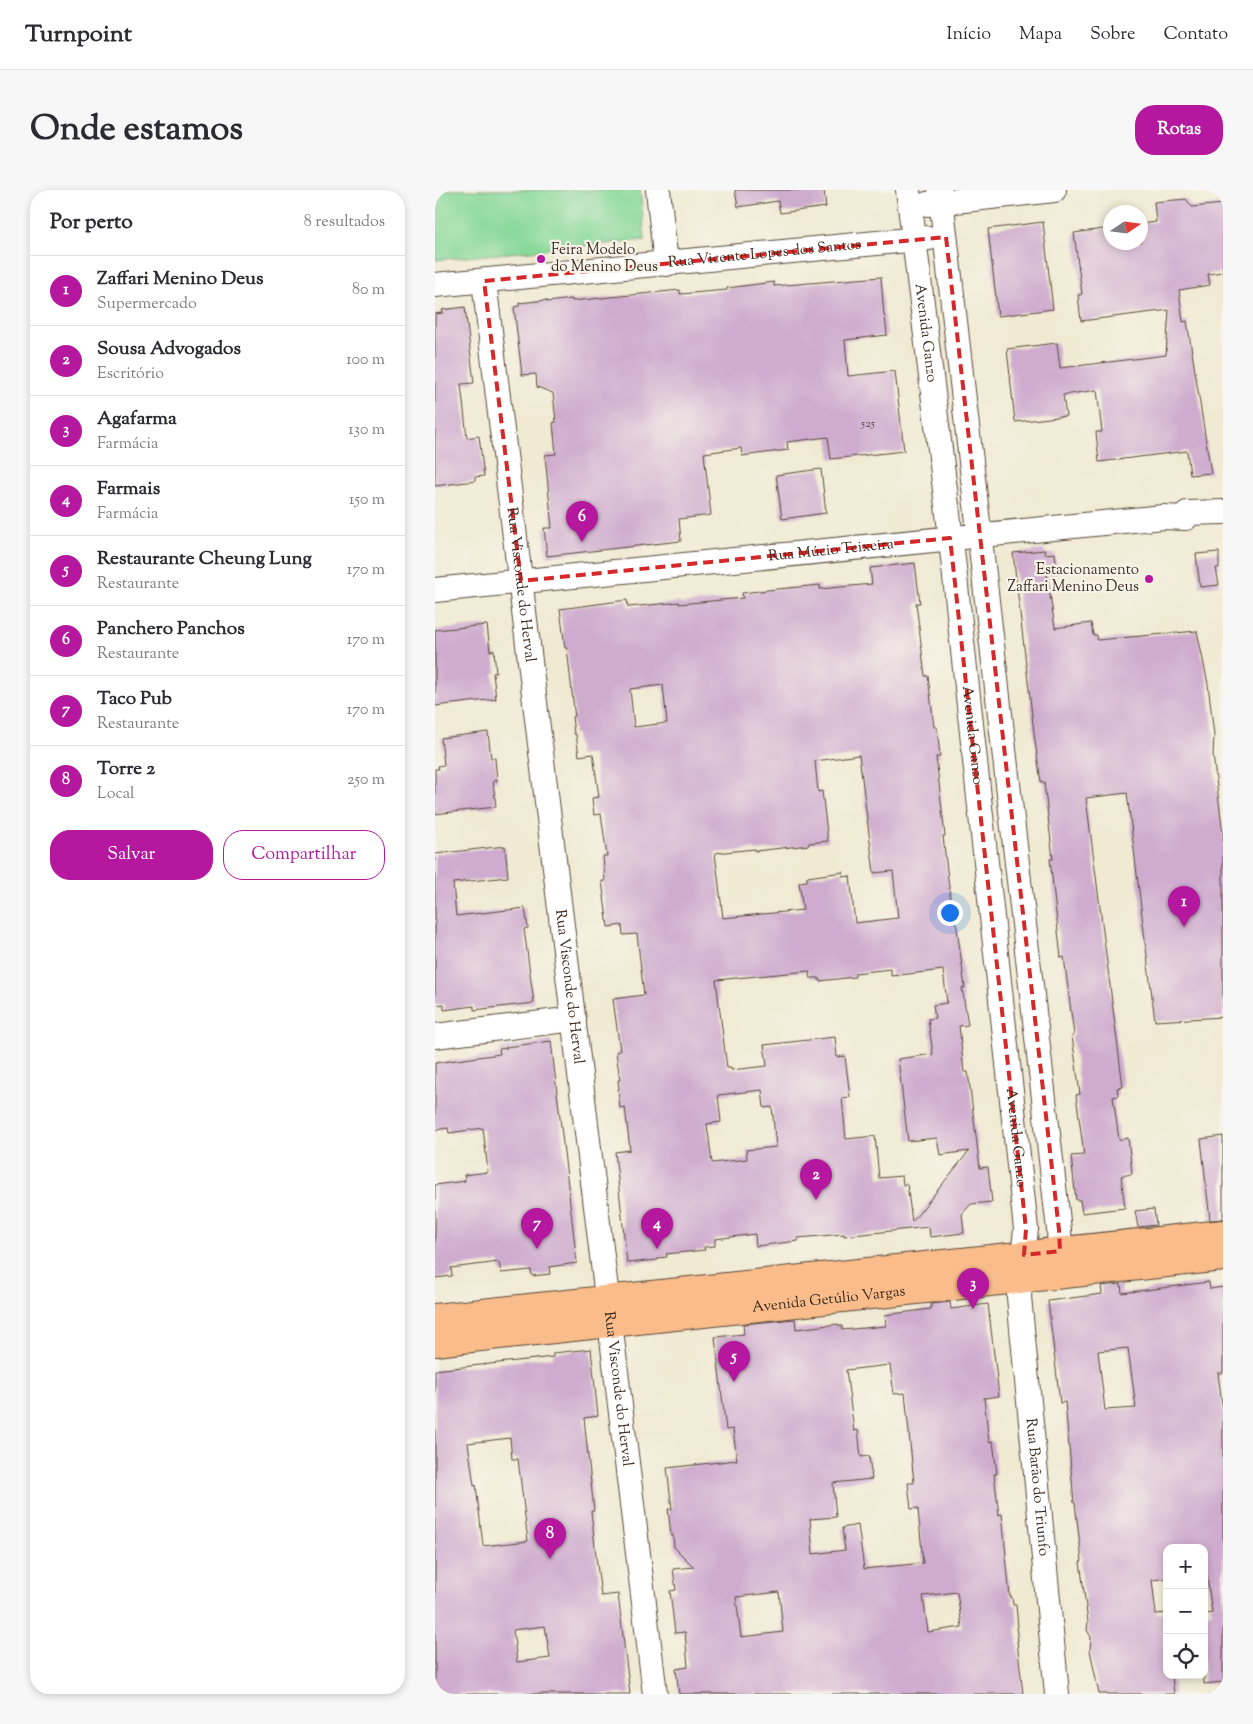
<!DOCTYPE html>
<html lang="pt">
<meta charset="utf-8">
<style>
:root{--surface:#fff;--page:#f7f7f7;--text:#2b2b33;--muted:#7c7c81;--line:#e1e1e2;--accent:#b5179e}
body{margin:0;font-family:"Sorts Mill Goudy",serif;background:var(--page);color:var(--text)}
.controls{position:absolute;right:15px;bottom:15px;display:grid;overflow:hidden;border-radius:10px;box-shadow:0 2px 8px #0003}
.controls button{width:45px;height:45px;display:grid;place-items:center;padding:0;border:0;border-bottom:1px solid var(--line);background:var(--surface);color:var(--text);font:25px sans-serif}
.compass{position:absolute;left:668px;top:15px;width:45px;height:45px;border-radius:50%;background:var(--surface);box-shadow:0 2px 8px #0003;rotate:77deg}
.you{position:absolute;left:514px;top:722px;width:18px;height:18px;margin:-12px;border:4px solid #fff;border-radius:50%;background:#1a73e8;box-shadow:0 0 0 8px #1a73e833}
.badge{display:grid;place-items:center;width:32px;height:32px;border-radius:50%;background:var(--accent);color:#fff;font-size:16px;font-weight:700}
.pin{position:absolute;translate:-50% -41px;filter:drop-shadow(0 1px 2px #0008)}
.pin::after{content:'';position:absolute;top:26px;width:18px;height:15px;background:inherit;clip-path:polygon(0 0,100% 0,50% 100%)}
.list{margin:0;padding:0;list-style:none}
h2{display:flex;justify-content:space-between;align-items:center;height:65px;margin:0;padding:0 20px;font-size:21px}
h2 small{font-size:16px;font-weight:400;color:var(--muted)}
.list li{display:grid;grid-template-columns:32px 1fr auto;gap:15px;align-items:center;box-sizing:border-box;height:70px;padding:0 20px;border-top:1px solid var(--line)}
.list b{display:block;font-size:19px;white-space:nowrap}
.list p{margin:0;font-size:16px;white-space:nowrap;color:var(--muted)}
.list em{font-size:16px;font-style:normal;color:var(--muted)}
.actions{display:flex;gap:10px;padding:15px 20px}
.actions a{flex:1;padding:11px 0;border:1px solid var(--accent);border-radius:20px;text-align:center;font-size:18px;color:var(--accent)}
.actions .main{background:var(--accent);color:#fff}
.icon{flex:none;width:28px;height:28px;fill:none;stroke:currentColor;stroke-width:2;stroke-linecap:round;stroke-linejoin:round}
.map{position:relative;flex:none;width:788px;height:1504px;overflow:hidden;border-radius:20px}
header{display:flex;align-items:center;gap:30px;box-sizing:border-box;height:70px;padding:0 25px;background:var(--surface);border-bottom:1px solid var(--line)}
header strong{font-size:24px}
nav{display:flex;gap:28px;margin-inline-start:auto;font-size:18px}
.intro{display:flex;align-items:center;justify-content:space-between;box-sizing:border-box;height:120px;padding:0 30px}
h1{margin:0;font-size:35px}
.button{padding:12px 22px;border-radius:20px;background:var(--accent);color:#fff;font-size:18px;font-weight:700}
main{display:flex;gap:30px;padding:0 30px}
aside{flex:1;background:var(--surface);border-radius:20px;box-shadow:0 2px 8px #0003}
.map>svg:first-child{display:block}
</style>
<header>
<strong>Turnpoint</strong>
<nav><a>Início</a><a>Mapa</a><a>Sobre</a><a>Contato</a></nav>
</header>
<div class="intro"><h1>Onde estamos</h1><a class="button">Rotas</a></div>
<main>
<aside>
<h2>Por perto<small>8 resultados</small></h2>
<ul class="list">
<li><span class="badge">1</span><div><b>Zaffari Menino Deus</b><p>Supermercado</p></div><em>80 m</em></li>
<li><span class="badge">2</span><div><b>Sousa Advogados</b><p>Escritório</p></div><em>100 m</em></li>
<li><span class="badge">3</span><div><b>Agafarma</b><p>Farmácia</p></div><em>130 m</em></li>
<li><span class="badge">4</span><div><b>Farmais</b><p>Farmácia</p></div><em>150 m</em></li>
<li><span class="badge">5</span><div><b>Restaurante Cheung Lung</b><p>Restaurante</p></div><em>170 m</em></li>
<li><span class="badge">6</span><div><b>Panchero Panchos</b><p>Restaurante</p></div><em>170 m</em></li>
<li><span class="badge">7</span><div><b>Taco Pub</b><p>Restaurante</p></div><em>170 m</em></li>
<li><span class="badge">8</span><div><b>Torre 2</b><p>Local</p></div><em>250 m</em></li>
</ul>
<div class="actions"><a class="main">Salvar</a><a>Compartilhar</a></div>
</aside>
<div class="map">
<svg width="788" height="1504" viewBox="0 0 788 1504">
<rect width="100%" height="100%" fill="#f7f3e8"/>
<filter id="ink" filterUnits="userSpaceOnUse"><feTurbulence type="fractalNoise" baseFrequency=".02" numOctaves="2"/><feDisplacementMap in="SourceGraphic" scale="10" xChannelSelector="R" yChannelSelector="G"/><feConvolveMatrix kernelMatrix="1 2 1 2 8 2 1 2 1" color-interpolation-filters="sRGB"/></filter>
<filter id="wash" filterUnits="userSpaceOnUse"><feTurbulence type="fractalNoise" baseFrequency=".0096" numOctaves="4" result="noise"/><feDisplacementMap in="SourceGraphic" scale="20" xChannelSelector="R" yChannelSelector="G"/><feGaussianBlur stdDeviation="1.12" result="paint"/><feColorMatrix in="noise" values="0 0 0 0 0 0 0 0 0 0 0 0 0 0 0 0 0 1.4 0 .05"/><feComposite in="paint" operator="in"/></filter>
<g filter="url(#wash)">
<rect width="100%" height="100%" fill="#f0ead3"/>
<path fill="#88d99a" stroke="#62825c" d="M 0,0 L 205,0 L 210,50 L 0,70 Z"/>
<g id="blocks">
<path fill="#cfaccf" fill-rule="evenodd" d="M 300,0 L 389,0 L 391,17 L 345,23 L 343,11 L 303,17 Z
M 751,9 L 757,17 L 788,14 L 788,82 L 773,84 L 775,95 L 744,100 L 748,132 L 752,131 L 776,283 L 755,285 L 752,261 L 664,272 L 661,242 L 667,242 L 662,200 L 628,205 L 631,226 L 580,232 L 572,159 L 622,153 L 625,178 L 731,165 L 734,120 L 646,131 L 643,105 L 647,104 L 639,43 L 676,38 L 676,52 L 706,52 L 706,34 L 721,32 L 719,12 Z
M 608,32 L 618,119 L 563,126 L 553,39 Z
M 446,87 L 449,126 L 450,126 L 452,145 L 410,150 L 413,186 L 460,181 L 469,261 L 396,269 L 393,247 L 352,252 L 353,260 L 307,266 L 306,258 L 269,263 L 276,325 L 244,329 L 246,351 L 112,366 L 109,338 L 117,338 L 110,265 L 121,264 L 118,233 L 121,232 L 118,203 L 102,197 L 101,184 L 87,185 L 79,117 L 84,116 L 84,113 L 112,110 L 112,112 L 137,109 L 137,111 L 245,100 L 245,104 L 292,100 L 292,98 L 339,92 L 339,96 Z
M 30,117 L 39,193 L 26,194 L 32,248 L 44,246 L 49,286 L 40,287 L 40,291 L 0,296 L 0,124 L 8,123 L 7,120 Z
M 386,279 L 391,323 L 347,329 L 341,285 Z
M 610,360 L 610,364 L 620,363 L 622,383 L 612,384 L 620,438 L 656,433 L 658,445 L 662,445 L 662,450 L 762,441 L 773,494 L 779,545 L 778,565 L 788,644 L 788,827 L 720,831 L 692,603 L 651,608 L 688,897 L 682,898 L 683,906 L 678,907 L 684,950 L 693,948 L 697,984 L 686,986 L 690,1018 L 647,1023 L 645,1010 L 641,1010 L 636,966 L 649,965 L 641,905 L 645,904 L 637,846 L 639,845 L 629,767 L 626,768 L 615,669 L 618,669 L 609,592 L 606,592 L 600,551 L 578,363 Z
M 784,362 L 784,378 L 781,378 L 784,395 L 765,397 L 761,364 Z
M 480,373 L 485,413 L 481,413 L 490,486 L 493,486 L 499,537 L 502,537 L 505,567 L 501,567 L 510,646 L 508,646 L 518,731 L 521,731 L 530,798 L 527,798 L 533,835 L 524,836 L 529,882 L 533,882 L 545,978 L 553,977 L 557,1012 L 536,1014 L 527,1024 L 529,1043 L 495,1047 L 494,1037 L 409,1046 L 409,1044 L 363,1048 L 363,1051 L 321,1056 L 320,1044 L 280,1049 L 280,1056 L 269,1057 L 270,1060 L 231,1064 L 232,1067 L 223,1068 L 223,1070 L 192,1073 L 180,962 L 195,960 L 190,917 L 185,918 L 183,899 L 184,899 L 183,890 L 185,890 L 181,862 L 185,861 L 178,809 L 209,805 L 202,744 L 188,745 L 187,735 L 173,737 L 167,691 L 170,691 L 168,666 L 172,666 L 166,624 L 159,625 L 157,608 L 164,607 L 158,564 L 144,566 L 141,544 L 139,544 L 137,527 L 140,526 L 139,520 L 132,458 L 130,458 L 125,419 L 192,410 L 193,417 L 236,413 L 244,412 L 244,414 L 308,408 L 307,403 L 342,399 L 385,395 L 385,399 L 437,394 L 435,378 ZM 228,495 L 232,533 L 199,537 L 195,499 ZM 424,565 L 439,683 L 458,681 L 463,728 L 420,733 L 415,686 L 408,687 L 408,682 L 372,687 L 372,691 L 364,692 L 368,720 L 288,728 L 280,663 L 320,659 L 320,661 L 374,655 L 374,653 L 393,651 L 387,601 L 383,602 L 380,571 ZM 456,779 L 456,786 L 508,780 L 512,813 L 498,815 L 500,828 L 493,829 L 498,864 L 463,869 L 473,951 L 502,948 L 505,965 L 534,961 L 477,1032 L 472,994 L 468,995 L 467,986 L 444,988 L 440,946 L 411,949 L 407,908 L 415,907 L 410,866 L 402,867 L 400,847 L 329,855 L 332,876 L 296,880 L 296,878 L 292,878 L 281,790 L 374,781 L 375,788 L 384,788 L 384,791 L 420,787 L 420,783 ZM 327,900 L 329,918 L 337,917 L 341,957 L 311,960 L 312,969 L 277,973 L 272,934 L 286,932 L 283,905 Z
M 52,435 L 55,461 L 59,460 L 61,483 L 58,483 L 61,509 L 0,516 L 0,440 Z
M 53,542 L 56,568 L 60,568 L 62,591 L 58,591 L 61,617 L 0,624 L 0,579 L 4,579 L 3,576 L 9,575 L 6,548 Z
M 70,656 L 73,687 L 18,693 L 21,726 L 90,718 L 93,738 L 89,739 L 99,813 L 39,820 L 39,816 L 9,820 L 9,814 L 0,815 L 0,664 Z
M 116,851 L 142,1073 L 114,1077 L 115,1084 L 97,1086 L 96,1080 L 66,1083 L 64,1072 L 16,1078 L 17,1086 L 0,1088 L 0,995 L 30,991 L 29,985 L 53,982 L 48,938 L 14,943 L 13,938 L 0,940 L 0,873 L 65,864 L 64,859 L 72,858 L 71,857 Z
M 788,946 L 788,1029 L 775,1030 L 766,949 Z
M 719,1019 L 721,1035 L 703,1037 L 700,1021 Z
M 774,1092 L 775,1099 L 788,1097 L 788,1183 L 783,1183 L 788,1221 L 788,1492 L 769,1494 L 769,1424 L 777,1423 L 771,1379 L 769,1379 L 769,1358 L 732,1358 L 732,1388 L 717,1390 L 721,1424 L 732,1423 L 732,1485 L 737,1485 L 739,1504 L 664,1504 L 655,1460 L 656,1447 L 652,1440 L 653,1432 L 645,1372 L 647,1371 L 640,1313 L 639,1313 L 630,1212 L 625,1213 L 613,1111 L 667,1104 L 666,1096 L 686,1094 L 687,1103 ZM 693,1158 L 701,1218 L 670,1220 L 663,1161 Z
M 515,1112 L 516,1119 L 553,1114 L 564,1206 L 549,1208 L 554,1252 L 558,1251 L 562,1284 L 559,1284 L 564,1325 L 567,1324 L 575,1407 L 577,1407 L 578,1415 L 581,1415 L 583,1437 L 581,1437 L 583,1451 L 582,1451 L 588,1504 L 244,1504 L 241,1479 L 253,1477 L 250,1442 L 240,1443 L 235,1401 L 241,1400 L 238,1379 L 259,1377 L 239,1357 L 238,1345 L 236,1345 L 233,1319 L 237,1319 L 232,1278 L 302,1270 L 298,1239 L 291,1240 L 280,1147 L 309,1144 L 308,1134 L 360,1129 L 361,1139 L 403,1134 L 404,1136 L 407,1136 L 407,1140 L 451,1136 L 450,1125 L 496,1119 L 496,1114 ZM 455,1175 L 459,1204 L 470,1203 L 479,1293 L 473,1293 L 476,1319 L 483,1318 L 488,1373 L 429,1379 L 423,1335 L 407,1338 L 410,1360 L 378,1364 L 375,1329 L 401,1327 L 398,1293 L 437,1289 L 434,1266 L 426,1267 L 423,1240 L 419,1241 L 411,1180 ZM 344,1402 L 348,1442 L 306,1447 L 301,1407 ZM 522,1402 L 527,1437 L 493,1442 L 488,1406 Z
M 156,1159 L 163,1226 L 149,1228 L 159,1321 L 156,1321 L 160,1357 L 166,1406 L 183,1404 L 195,1504 L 0,1504 L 0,1180 L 118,1167 L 118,1163 ZM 75,1248 L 77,1269 L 83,1269 L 93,1351 L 48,1356 L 41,1295 L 39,1296 L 33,1253 ZM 110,1436 L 115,1468 L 82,1472 L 78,1440 Z"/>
</g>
</g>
<g filter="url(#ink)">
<use href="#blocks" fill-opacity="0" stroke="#564739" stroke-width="1"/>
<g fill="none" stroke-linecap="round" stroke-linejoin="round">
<defs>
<g id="minor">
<path d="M 223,0 L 231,74"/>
<path id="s1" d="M 473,0 L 514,332 L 591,1039 L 584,1107 L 622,1504"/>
<path d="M 505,0 C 546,347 584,694 624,1040 L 626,1081"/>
<path d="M 492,14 L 619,0"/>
<path id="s2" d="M 49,91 L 220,1504"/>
<path id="s3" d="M 0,95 L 494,48"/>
<path id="s4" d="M 0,400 L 728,327 L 751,328 L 752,323 L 788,322"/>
<path d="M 0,846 L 139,829"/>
</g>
<g id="major">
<path d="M 0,1128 L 788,1044"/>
<path id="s5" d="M 0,1152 L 788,1067"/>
</g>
</defs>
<use href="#minor" stroke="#564739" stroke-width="26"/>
<use href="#major" stroke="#564739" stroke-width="30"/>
<use href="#minor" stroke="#fff" stroke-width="24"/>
<use href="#major" stroke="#f9bc8a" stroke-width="28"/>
</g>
</g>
<path fill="none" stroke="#d62828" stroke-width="4" stroke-dasharray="10 6" stroke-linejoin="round" d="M 511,47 L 624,1040 L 625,1061 L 589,1065 L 591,1039 L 515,348 L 86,391 L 49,91 Z"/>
<g fill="#b5179e" stroke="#f7f3e8" stroke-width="2">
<circle cx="106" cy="69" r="5"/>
<circle cx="714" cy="389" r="5"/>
</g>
<g text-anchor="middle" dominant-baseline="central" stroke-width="4.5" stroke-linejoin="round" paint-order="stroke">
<g font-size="12" fill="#604a4a">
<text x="433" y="234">525</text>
</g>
<g font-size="15" fill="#3b2a1e" stroke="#f7f3e8" text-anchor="start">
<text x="116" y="60">Feira Modelo<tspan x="116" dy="17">do Menino Deus</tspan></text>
<text x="704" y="380" text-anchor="end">Estacionamento<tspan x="704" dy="17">Zaffari Menino Deus</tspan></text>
</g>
<g font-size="15" fill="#3b2a1e" stroke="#f7f3e8">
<text stroke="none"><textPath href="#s3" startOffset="331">Rua Vicente Lopes dos Santos</textPath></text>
<text stroke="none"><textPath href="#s1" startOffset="144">Avenida Ganzo</textPath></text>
<text stroke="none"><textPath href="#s4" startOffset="398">Rua Múcio Teixeira</textPath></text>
<text stroke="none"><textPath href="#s2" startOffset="306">Rua Visconde do Herval</textPath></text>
<text stroke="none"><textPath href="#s1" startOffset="549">Avenida Ganzo</textPath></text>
<text stroke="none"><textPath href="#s2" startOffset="711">Rua Visconde do Herval</textPath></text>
<text stroke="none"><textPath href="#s1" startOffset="954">Avenida Ganzo</textPath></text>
<text stroke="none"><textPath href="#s5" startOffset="396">Avenida Getúlio Vargas</textPath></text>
<text stroke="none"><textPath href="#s2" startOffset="1116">Rua Visconde do Herval</textPath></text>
<text stroke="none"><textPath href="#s1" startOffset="1305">Rua Barão do Triunfo</textPath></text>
</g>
</g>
</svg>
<div class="controls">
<button>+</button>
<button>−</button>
<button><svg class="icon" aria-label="locate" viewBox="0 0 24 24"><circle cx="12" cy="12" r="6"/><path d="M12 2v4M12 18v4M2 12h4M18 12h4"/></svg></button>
</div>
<svg class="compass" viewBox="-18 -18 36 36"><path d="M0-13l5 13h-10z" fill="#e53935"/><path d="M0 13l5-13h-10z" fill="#7c7c81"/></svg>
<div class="you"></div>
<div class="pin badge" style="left:749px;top:737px">1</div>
<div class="pin badge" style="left:381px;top:1010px">2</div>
<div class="pin badge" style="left:538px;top:1119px">3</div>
<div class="pin badge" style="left:222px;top:1059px">4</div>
<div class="pin badge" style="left:299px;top:1192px">5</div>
<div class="pin badge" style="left:147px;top:352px">6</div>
<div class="pin badge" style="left:102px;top:1059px">7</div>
<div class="pin badge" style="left:115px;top:1369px">8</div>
</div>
</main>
